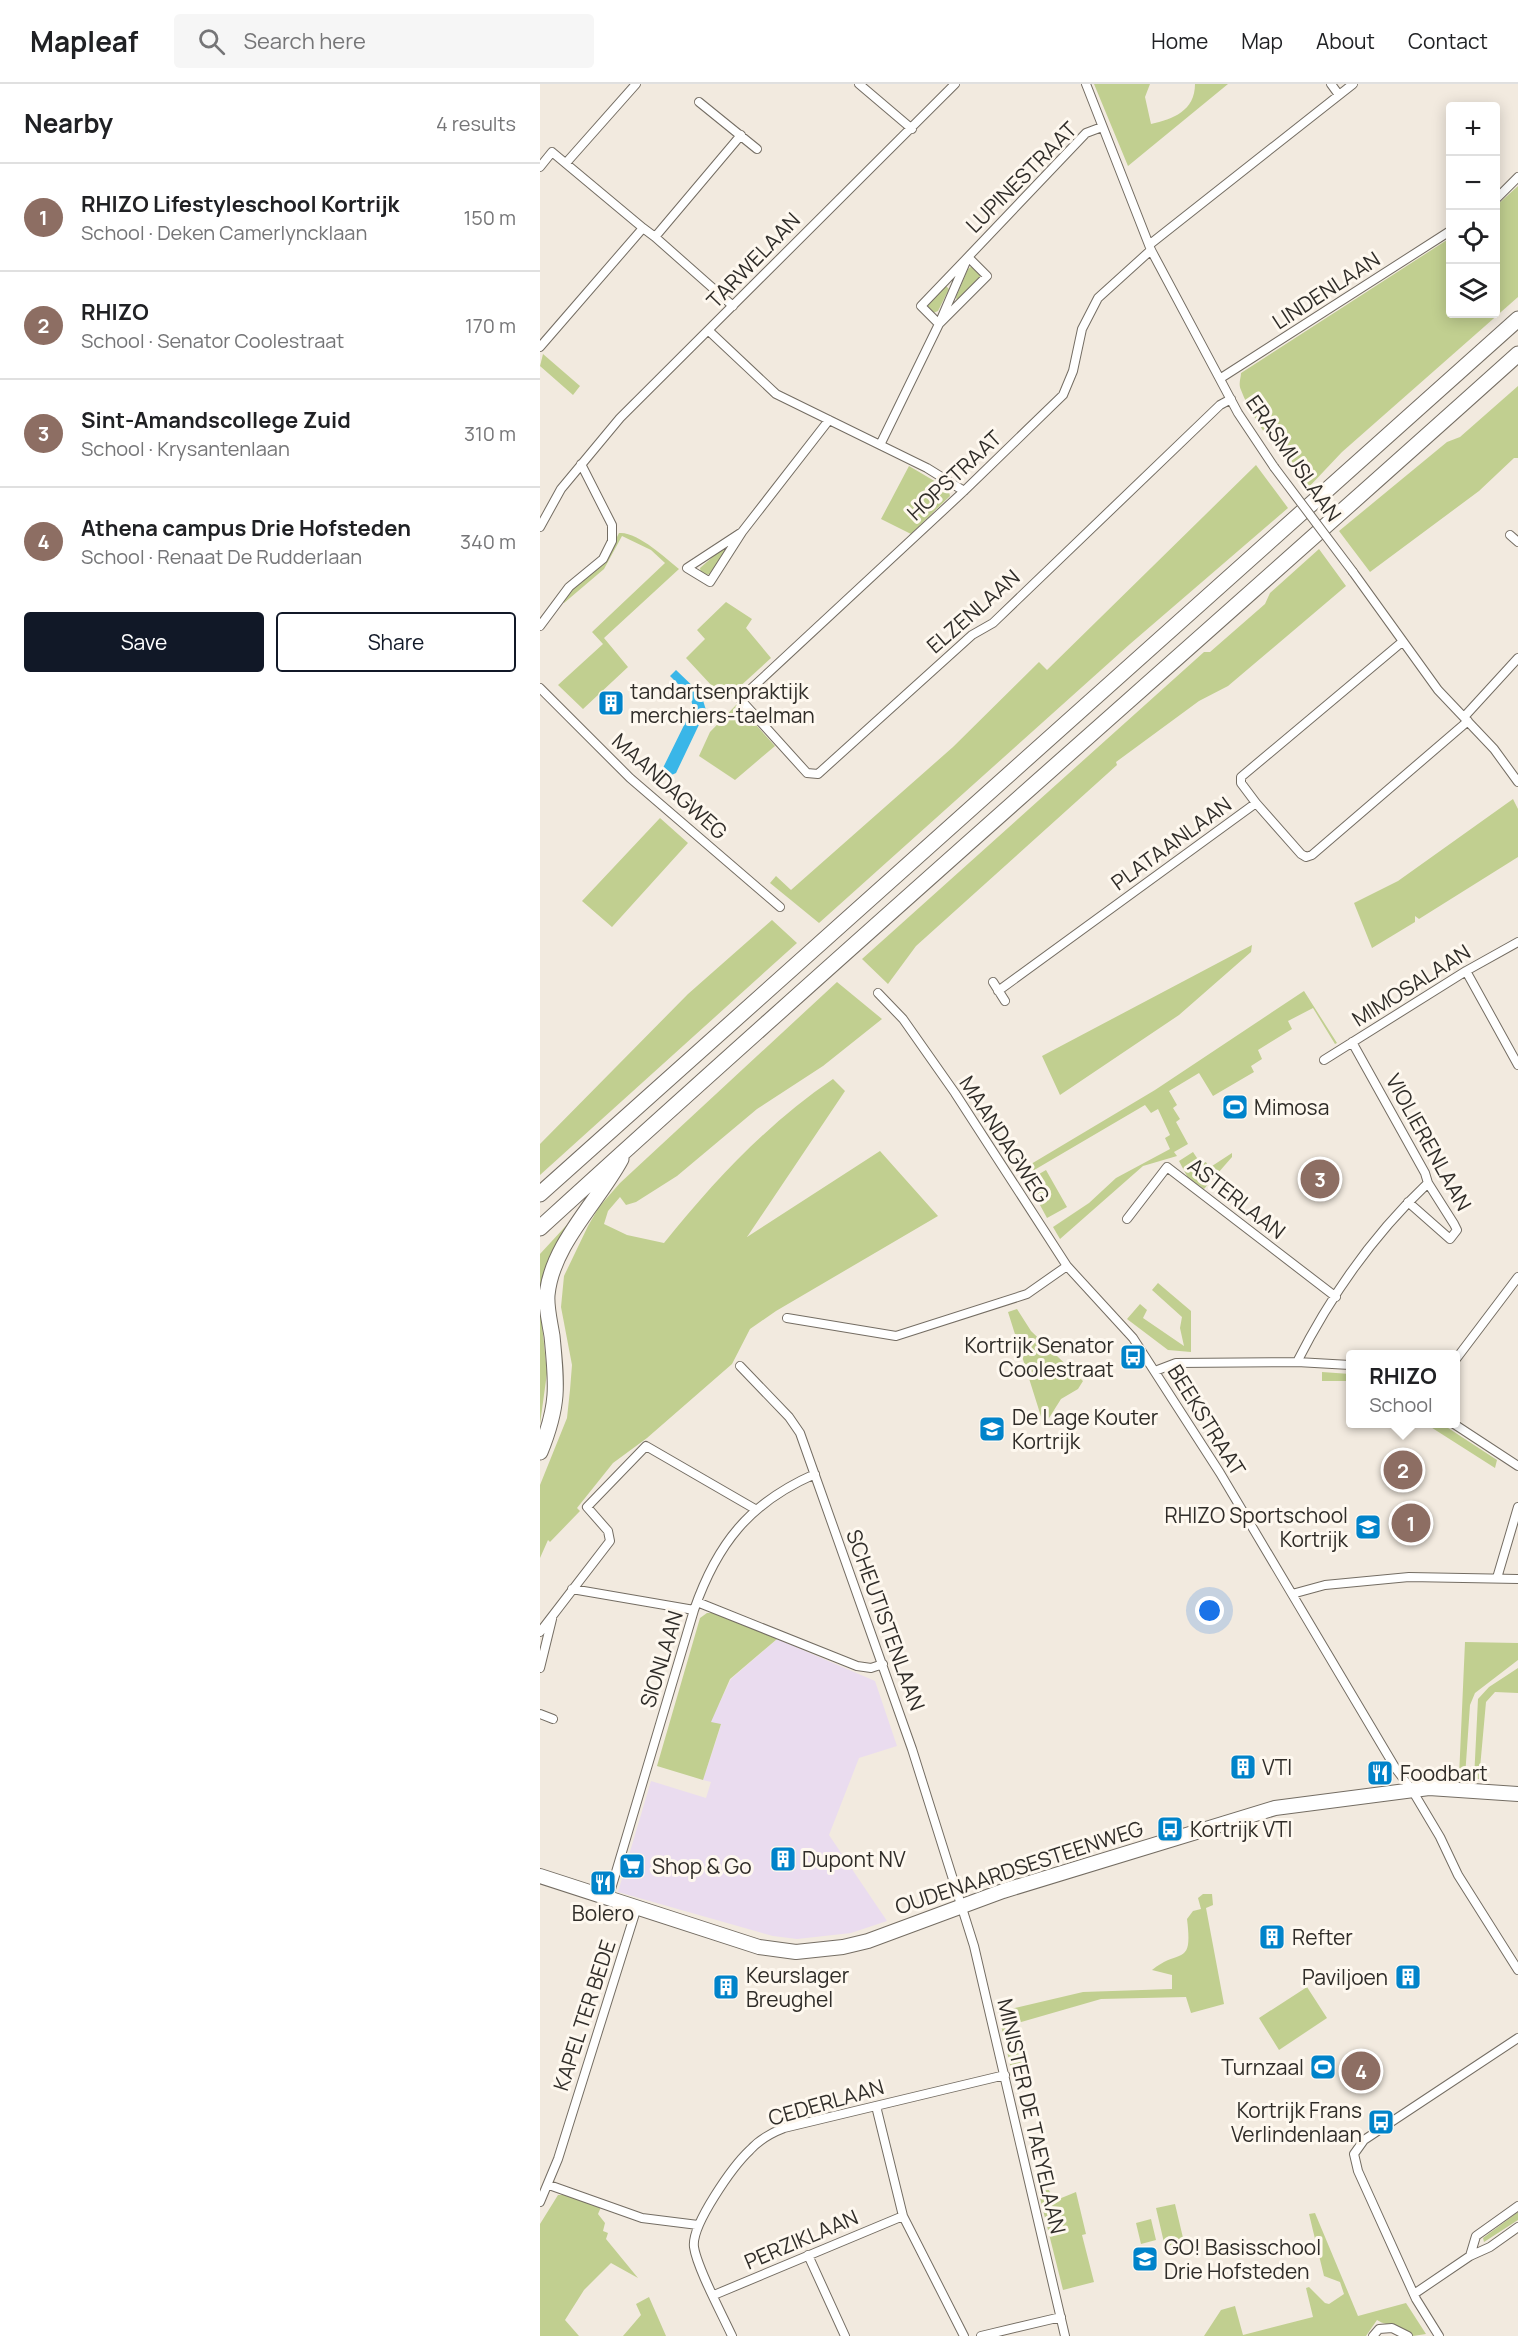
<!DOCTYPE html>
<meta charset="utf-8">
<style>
:root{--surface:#fff;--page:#f6f6f6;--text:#202124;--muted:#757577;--line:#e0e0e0;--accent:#111827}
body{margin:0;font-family:Manrope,sans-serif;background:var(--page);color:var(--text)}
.controls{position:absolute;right:18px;top:18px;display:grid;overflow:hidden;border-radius:6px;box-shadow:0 3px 15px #0003}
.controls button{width:54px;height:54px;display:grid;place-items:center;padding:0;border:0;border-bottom:2px solid var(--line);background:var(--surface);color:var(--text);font:30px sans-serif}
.you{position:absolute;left:670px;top:1527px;width:21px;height:21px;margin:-15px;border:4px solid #fff;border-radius:50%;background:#1a73e8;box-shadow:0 0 0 9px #1a73e833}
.badge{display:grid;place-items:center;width:39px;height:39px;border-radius:50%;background:var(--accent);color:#fff;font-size:20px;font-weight:700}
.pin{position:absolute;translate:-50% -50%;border:3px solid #fff;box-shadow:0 2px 6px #0006}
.popup{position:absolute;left:806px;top:1266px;width:114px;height:78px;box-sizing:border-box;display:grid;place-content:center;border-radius:6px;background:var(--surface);filter:drop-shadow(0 2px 4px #0005);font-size:20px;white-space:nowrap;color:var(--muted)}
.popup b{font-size:22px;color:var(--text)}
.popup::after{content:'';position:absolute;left:50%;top:100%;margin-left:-12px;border:12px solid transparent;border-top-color:var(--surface)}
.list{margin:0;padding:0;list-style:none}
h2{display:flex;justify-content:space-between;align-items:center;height:78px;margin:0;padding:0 24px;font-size:26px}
h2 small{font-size:20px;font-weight:400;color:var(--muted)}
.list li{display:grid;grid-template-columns:39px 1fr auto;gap:18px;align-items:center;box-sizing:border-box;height:108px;padding:0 24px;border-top:2px solid var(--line)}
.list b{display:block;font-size:22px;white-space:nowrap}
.list p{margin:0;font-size:20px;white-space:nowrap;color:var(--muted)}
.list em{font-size:20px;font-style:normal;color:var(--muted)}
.actions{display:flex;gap:12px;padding:18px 24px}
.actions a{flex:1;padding:14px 0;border:2px solid var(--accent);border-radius:6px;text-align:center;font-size:21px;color:var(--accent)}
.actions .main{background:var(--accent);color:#fff}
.icon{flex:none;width:33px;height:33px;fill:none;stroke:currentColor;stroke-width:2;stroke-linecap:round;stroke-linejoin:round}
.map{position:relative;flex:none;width:978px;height:2252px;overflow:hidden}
header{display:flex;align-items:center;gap:36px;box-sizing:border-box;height:84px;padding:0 30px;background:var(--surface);border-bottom:2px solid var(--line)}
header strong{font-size:28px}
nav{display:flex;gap:33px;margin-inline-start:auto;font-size:21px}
.search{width:420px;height:54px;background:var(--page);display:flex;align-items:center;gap:15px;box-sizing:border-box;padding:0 21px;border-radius:6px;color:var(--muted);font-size:22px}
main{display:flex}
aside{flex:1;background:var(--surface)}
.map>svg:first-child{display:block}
</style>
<header>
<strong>Mapleaf</strong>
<div class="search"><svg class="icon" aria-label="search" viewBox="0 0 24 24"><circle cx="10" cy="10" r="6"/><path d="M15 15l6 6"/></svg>Search here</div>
<nav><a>Home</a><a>Map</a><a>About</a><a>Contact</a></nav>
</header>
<main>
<aside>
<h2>Nearby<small>4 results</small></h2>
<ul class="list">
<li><span class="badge" style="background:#8d6e63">1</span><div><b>RHIZO Lifestyleschool Kortrijk</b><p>School · Deken Camerlyncklaan</p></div><em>150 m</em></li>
<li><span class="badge" style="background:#8d6e63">2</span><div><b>RHIZO</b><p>School · Senator Coolestraat</p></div><em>170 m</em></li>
<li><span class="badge" style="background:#8d6e63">3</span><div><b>Sint-Amandscollege Zuid</b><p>School · Krysantenlaan</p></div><em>310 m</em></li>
<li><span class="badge" style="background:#8d6e63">4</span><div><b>Athena campus Drie Hofsteden</b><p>School · Renaat De Rudderlaan</p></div><em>340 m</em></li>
</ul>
<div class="actions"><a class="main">Save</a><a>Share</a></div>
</aside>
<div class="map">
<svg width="978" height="2252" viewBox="0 0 978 2252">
<rect width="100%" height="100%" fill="#f2eadf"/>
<path fill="#eadcef" d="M 237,1555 L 335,1597 L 357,1662 L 319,1674 L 289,1751 L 347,1837 L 311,1849 L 257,1855 L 233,1852 L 78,1808 L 111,1697 L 166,1714 L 171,1698 L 163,1696 L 181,1641 L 170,1638 L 191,1595 Z"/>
<path fill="#c1cf90" d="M 554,0 L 610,0 L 605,13 L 611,40 C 633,35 655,27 655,0 L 688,0 L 588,82 Z
M 978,102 L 978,213 L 802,368 L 767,405 C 745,376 714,340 701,306 C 698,300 701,294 701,289 L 910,154 L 910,230 L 956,230 L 956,122 Z
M 432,182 L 440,189 L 440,193 L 417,217 L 416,213 L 428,185 Z
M 405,201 L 409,205 L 398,227 L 393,229 L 386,222 Z
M 3,270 L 40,302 L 33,311 L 0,282 Z
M 978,302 L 978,374 L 974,374 L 939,407 L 830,488 L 799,447 L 907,358 L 920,353 Z
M 716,381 L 748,424 L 590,560 L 279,839 L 230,799 L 236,792 L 251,806 L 413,663 L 499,578 L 507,586 Z
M 369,382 L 408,405 L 410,412 L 371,450 L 341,435 Z
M 79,449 C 97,447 127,475 139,485 L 64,554 L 88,583 L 43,625 L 18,601 L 63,560 L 52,548 L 125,479 L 111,466 L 82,452 L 64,485 L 24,519 L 22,516 L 70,467 Z
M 184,463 L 187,465 L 172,489 L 164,492 L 161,490 L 160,484 Z
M 779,465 L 806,502 L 688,602 L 659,617 L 576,678 L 577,681 L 376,862 L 348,900 L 322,875 L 664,568 L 670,568 L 725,520 L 730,509 Z
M 186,518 L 212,535 L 206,544 L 231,574 L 185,616 L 146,574 L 165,555 L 157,546 Z
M 197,620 L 235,662 L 195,696 L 159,672 L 170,648 Z
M 973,715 L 978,725 L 978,773 L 879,835 L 875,832 L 875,838 L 832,864 L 814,819 L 858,797 Z
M 120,734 L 148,759 L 72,843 L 42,817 Z
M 232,836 L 257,859 L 0,1091 L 0,1060 L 148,910 Z
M 712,861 L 711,868 L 639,931 L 520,1011 L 502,972 Z
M 297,898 L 342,935 L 283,982 L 217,1025 L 137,1092 L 96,1118 L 86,1121 L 80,1113 L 68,1127 L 64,1140 L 87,1151 L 124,1159 C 174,1097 227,1040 293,995 L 305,1007 L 207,1153 L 340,1067 L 398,1132 L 236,1227 L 210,1245 L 192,1280 L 107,1354 L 73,1379 L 37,1424 L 40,1427 L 10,1458 L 8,1456 L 0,1474 L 0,1401 L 27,1334 L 30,1306 L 32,1281 L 21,1223 L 24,1192 L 48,1142 L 59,1123 L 80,1099 Z
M 764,907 L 797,959 L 795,960 L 773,924 L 748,937 L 752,945 L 718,966 L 722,975 L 711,982 L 714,988 L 673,1012 L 659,989 L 629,1007 L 637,1021 L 633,1024 L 640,1035 L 636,1038 L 648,1060 L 634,1068 L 637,1072 L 603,1082 L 520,1155 L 513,1143 L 549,1119 L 576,1094 L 630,1065 L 625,1054 L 630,1051 L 618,1025 L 611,1029 L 605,1021 L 484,1092 L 481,1086 L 615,1006 Z
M 653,1068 L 661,1080 L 666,1078 L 669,1084 L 692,1069 L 692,1073 L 664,1105 L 648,1094 L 639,1077 Z
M 506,1086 L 527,1123 L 507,1134 L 487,1097 Z
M 35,1132 L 0,1218 L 0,1170 Z
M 618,1199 L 651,1227 L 651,1268 L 628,1266 L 587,1235 L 600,1220 L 607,1226 L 603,1234 L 644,1262 L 640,1244 L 642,1233 L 612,1206 Z
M 0,1221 L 7,1289 L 0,1340 Z
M 477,1225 L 491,1247 L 543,1297 L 538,1305 L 521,1315 L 504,1342 L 468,1228 Z
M 782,1288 L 810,1290 L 810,1297 L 782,1297 Z
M 886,1340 L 902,1340 L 957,1376 L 955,1384 Z
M 167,1529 L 175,1529 L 237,1555 L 190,1595 L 171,1638 L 181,1640 L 163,1696 L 117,1682 L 160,1534 Z
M 925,1558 L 978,1559 L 978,1576 L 935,1609 L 930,1621 L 925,1693 L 919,1693 Z
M 978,1584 L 978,1609 L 955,1608 L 946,1618 L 939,1695 L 934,1695 L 938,1615 L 949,1603 Z
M 663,1810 L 672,1810 L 673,1821 L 666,1824 L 684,1920 L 651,1929 L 646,1913 L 561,1915 L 471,1941 L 486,1994 L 474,1998 L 458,1928 L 543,1908 L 632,1905 L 632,1891 L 612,1886 C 640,1863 653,1884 647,1835 L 653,1827 L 661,1825 L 658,1814 Z
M 767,1903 L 787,1934 L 739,1966 L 719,1934 Z
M 498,2106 L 509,2106 L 514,2117 L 536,2108 L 546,2150 L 542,2151 L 554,2198 L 523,2206 Z
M 18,2111 L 26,2111 L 61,2123 L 58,2130 L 65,2139 L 63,2147 L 68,2149 L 66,2155 L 98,2194 L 71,2179 L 44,2206 L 25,2236 L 39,2252 L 0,2252 L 0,2140 Z
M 635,2120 L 644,2158 L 625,2163 L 616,2124 Z
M 978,2128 L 978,2136 L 944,2158 L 943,2154 Z
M 775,2129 L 818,2232 L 866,2219 L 886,2250 L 873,2252 C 862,2239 849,2244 837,2236 L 826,2252 L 664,2252 L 681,2226 L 695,2222 L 703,2251 L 773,2233 L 766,2204 L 769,2203 L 785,2219 L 789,2220 L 804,2210 L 800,2198 L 784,2192 L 769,2130 Z
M 611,2135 L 616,2156 L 601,2160 L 596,2139 Z
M 109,2213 L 126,2252 L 83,2252 L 101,2231 L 96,2220 Z"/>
<path fill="#39b6e8" d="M 136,586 L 161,610 L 166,626 L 136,689 L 123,695 L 120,690 L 153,623 L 150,612 L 130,592 Z"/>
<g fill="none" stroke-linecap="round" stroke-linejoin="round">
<defs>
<path id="minor" d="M 319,0 L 372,45
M 546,0 L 611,166 L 698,329 L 734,383
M 791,0 L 799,11
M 159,18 L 217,65
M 26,79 L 96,0
M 0,83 L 12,68 L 103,144 L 0,263
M 956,115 L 978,93
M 103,144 L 115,153 L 201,51
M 115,153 L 193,222
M 609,161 L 813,0
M 611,166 L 558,214 L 542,245 L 533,287 L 523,311 L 424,407 L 200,615 L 267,689 L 278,690 L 432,551 L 453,539 L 680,321 L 691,315
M 428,173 L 447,192 L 399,240 L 381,222 Z
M 169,247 L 236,310 L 387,384 L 424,407
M 681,294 L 910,147
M 340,361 L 399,240 L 428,173 L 546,49 L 562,43
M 0,443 L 21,405 L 80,334 L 415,0
M 202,448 L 170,498 L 147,484 L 202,448 L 289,336
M 970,451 L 978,458
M 813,488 L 898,606 L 954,665 L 978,698
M 0,542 L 29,503 L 63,475 L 72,457 L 72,441 L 41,380
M 0,604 L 90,694 L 240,823
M 924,633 L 978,574
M 716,719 L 761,770 L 766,773 L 772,771 L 928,637
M 926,887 L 978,981
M 453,898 L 465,917
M 458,907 L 716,719 L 701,699 L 701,693 L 862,558
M 338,909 L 363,935 L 415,1009 L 527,1182 L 593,1254 L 680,1389 L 856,1685 L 872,1706 L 900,1753 L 918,1791 L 978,1886
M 812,958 L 885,1089 L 888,1099 L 914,1140 L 917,1146 L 910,1155 L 868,1118
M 784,976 L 926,887 L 978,858
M 587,1135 L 627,1083 L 796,1213
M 247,1234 L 356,1252 L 487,1210 L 527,1182
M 916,1275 L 978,1193
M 757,1278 C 790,1213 835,1149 888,1099
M 200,1282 L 249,1333 L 260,1349 L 372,1665 L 434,1862 L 525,2252
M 615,1287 L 636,1279 L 757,1278 L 810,1281
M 914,1340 L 978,1382
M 957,1494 L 978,1423
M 32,1505 L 154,1526
M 752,1510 L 785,1501 L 869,1493 L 978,1495
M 157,1518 L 317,1582 L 331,1584 L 343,1580
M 0,1548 L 70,1457 L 68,1447 L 47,1423 L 106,1362 L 215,1425
M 0,1584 L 12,1535
M 0,1630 L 13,1635
M 68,1815 L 154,1526 C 177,1460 209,1419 275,1390
M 336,2022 L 363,2132 L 424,2252
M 9,2101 L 102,2134 L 158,2141
M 0,2118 L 18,2075 L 97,1823
M 268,2171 L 305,2252
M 930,2172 L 936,2152 L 978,2122
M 874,2210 L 930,2172 L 950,2163 L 978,2143
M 174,2211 L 363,2132
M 192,2252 C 182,2230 157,2184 154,2163 C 151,2141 193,2082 210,2066 C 219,2056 231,2049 244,2044 L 465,1991
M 441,2252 L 521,2233
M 833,2252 L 839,2245 L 852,2244 L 868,2252
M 899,2252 L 876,2215 L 818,2087 L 814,2070 L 824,2056 L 978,1954"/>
<path id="primary" d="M 0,1792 L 219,1863 L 256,1868 L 303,1863 L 328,1857 L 463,1807 L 735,1724 L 889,1704 L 978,1710"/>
<path id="motorway" d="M 0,1110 L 978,235
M 0,1144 C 323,849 653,562 978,270
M 0,1368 C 19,1321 17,1302 12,1252 C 10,1239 6,1224 7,1211 C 12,1160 58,1118 81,1075"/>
</defs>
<use href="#minor" stroke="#746d63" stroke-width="10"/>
<use href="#primary" stroke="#746d63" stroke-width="16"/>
<use href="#motorway" stroke="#746d63" stroke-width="17"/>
<use href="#minor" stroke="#fff" stroke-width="8"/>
<use href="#primary" stroke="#fff" stroke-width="14"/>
<use href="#motorway" stroke="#fff" stroke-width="15"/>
<defs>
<path id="minor-bridge" d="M 734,383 L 813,488"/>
</defs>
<use href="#minor-bridge" stroke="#746d63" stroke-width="10" stroke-linecap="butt"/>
<use href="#minor-bridge" stroke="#fff" stroke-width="8"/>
</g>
<defs>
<symbol id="building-square" viewBox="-11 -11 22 22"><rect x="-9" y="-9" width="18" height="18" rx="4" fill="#0083ca" stroke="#fef8ef"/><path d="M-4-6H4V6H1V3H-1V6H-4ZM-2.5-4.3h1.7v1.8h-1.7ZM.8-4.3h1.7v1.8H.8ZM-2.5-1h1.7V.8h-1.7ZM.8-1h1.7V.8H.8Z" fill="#fff"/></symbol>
<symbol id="stadium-square" viewBox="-11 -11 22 22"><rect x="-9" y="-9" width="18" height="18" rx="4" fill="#0083ca" stroke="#fef8ef"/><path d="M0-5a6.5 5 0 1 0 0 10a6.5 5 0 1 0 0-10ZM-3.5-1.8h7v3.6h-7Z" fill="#fff"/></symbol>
<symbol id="bus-square" viewBox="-11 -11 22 22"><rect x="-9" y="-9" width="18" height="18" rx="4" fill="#0083ca" stroke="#fef8ef"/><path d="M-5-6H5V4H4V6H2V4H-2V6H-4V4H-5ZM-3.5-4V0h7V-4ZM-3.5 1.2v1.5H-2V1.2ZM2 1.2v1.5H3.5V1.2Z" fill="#fff"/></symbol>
<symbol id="school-square" viewBox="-11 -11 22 22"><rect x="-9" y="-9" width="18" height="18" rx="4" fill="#0083ca" stroke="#fef8ef"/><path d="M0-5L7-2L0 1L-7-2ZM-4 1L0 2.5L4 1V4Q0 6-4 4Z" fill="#fff"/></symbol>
<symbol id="restaurant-square" viewBox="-11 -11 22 22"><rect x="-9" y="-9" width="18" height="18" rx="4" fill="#0083ca" stroke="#fef8ef"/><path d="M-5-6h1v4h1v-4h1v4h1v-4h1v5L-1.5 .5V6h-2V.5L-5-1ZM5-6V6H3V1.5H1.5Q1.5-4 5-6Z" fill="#fff"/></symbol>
<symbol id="supermarket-square" viewBox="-11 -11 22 22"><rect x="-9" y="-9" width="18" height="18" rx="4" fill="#0083ca" stroke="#fef8ef"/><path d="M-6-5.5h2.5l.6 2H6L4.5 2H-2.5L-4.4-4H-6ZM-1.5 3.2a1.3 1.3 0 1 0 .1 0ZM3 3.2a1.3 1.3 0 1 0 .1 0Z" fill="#fff"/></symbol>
</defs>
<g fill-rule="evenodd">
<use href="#building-square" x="56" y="604" width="30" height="30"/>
<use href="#stadium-square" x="680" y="1008" width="30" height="30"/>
<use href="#bus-square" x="578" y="1258" width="30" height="30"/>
<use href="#school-square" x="437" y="1330" width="30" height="30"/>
<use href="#school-square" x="813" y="1428" width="30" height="30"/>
<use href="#building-square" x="688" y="1668" width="30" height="30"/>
<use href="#restaurant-square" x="825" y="1674" width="30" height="30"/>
<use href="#bus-square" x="615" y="1730" width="30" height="30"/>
<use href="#building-square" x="228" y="1760" width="30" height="30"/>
<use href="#supermarket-square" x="77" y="1767" width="30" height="30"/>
<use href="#restaurant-square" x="48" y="1784" width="30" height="30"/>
<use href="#building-square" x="717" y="1838" width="30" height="30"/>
<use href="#building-square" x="853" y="1878" width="30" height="30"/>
<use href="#building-square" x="171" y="1888" width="30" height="30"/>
<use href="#stadium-square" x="768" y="1968" width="30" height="30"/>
<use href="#bus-square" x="826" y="2023" width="30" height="30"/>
<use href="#school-square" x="590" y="2160" width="30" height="30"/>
</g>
<g text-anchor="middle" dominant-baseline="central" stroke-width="6" stroke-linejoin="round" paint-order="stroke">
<g font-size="21" fill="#302d29" stroke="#fef8ef">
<text transform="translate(481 93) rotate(-45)">LUPINESTRAAT</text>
<text transform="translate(213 176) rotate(-46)">TARWELAAN</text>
<text transform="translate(786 206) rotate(-33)">LINDENLAAN</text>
<text transform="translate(754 374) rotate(55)">ERASMUSLAAN</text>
<text transform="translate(414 391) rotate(-43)">HOPSTRAAT</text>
<text transform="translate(433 527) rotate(-41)">ELZENLAAN</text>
<text transform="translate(130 702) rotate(42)">MAANDAGWEG</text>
<text transform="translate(631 759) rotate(-36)">PLATAANLAAN</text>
<text transform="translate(871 901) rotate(-32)">MIMOSALAAN</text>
<text transform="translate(465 1055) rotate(57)">MAANDAGWEG</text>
<text transform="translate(889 1058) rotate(61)">VIOLIERENLAAN</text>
<text transform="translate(697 1114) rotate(38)">ASTERLAAN</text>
<text transform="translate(667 1336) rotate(58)">BEEKSTRAAT</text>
<text transform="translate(346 1536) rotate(70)">SCHEUTISTENLAAN</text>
<text transform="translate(121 1575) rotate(-73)">SIONLAAN</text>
<text transform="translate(479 1783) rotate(-18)">OUDENAARDSESTEENWEG</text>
<text transform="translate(44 1931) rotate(-72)">KAPEL TER BEDE</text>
<text transform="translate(286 2018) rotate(-16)">CEDERLAAN</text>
<text transform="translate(492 2032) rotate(77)">MINISTER DE TAEYELAAN</text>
<text transform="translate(261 2155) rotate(-23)">PERZIKLAAN</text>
</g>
<g font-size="21" fill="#302d29" stroke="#fef8ef" text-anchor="start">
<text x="90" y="607">tandartsenpraktijk<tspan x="90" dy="24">merchiers-taelman</tspan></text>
<text x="714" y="1023">Mimosa</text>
<text x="574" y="1261" text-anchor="end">Kortrijk Senator<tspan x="574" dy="24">Coolestraat</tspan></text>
<text x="472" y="1333">De Lage Kouter<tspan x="472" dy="24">Kortrijk</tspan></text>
<text x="808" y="1431" text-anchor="end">RHIZO Sportschool<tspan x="808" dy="24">Kortrijk</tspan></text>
<text x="722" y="1683">VTI</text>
<text x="860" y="1689">Foodbart</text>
<text x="650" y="1745">Kortrijk VTI</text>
<text x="262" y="1775">Dupont NV</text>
<text x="112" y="1782">Shop &amp; Go</text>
<text x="63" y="1829" text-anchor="middle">Bolero</text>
<text x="752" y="1853">Refter</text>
<text x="206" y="1891">Keurslager<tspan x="206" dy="24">Breughel</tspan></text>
<text x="848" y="1893" text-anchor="end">Paviljoen</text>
<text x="764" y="1983" text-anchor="end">Turnzaal</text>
<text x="822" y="2026" text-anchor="end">Kortrijk Frans<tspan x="822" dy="24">Verlindenlaan</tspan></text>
<text x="624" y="2163">GO! Basisschool<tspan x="624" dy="24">Drie Hofsteden</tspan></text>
</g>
</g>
</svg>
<div class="controls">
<button>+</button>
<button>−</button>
<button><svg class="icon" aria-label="locate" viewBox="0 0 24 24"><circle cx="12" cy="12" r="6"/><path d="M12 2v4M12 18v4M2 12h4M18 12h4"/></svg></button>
<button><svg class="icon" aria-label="layers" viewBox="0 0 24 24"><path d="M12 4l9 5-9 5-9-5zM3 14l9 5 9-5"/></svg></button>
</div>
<div class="you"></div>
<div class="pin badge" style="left:871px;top:1439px;background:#8d6e63">1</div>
<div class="pin badge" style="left:863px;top:1386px;background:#8d6e63">2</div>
<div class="popup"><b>RHIZO</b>School</div>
<div class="pin badge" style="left:780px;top:1095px;background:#8d6e63">3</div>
<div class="pin badge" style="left:821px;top:1987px;background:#8d6e63">4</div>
</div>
</main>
